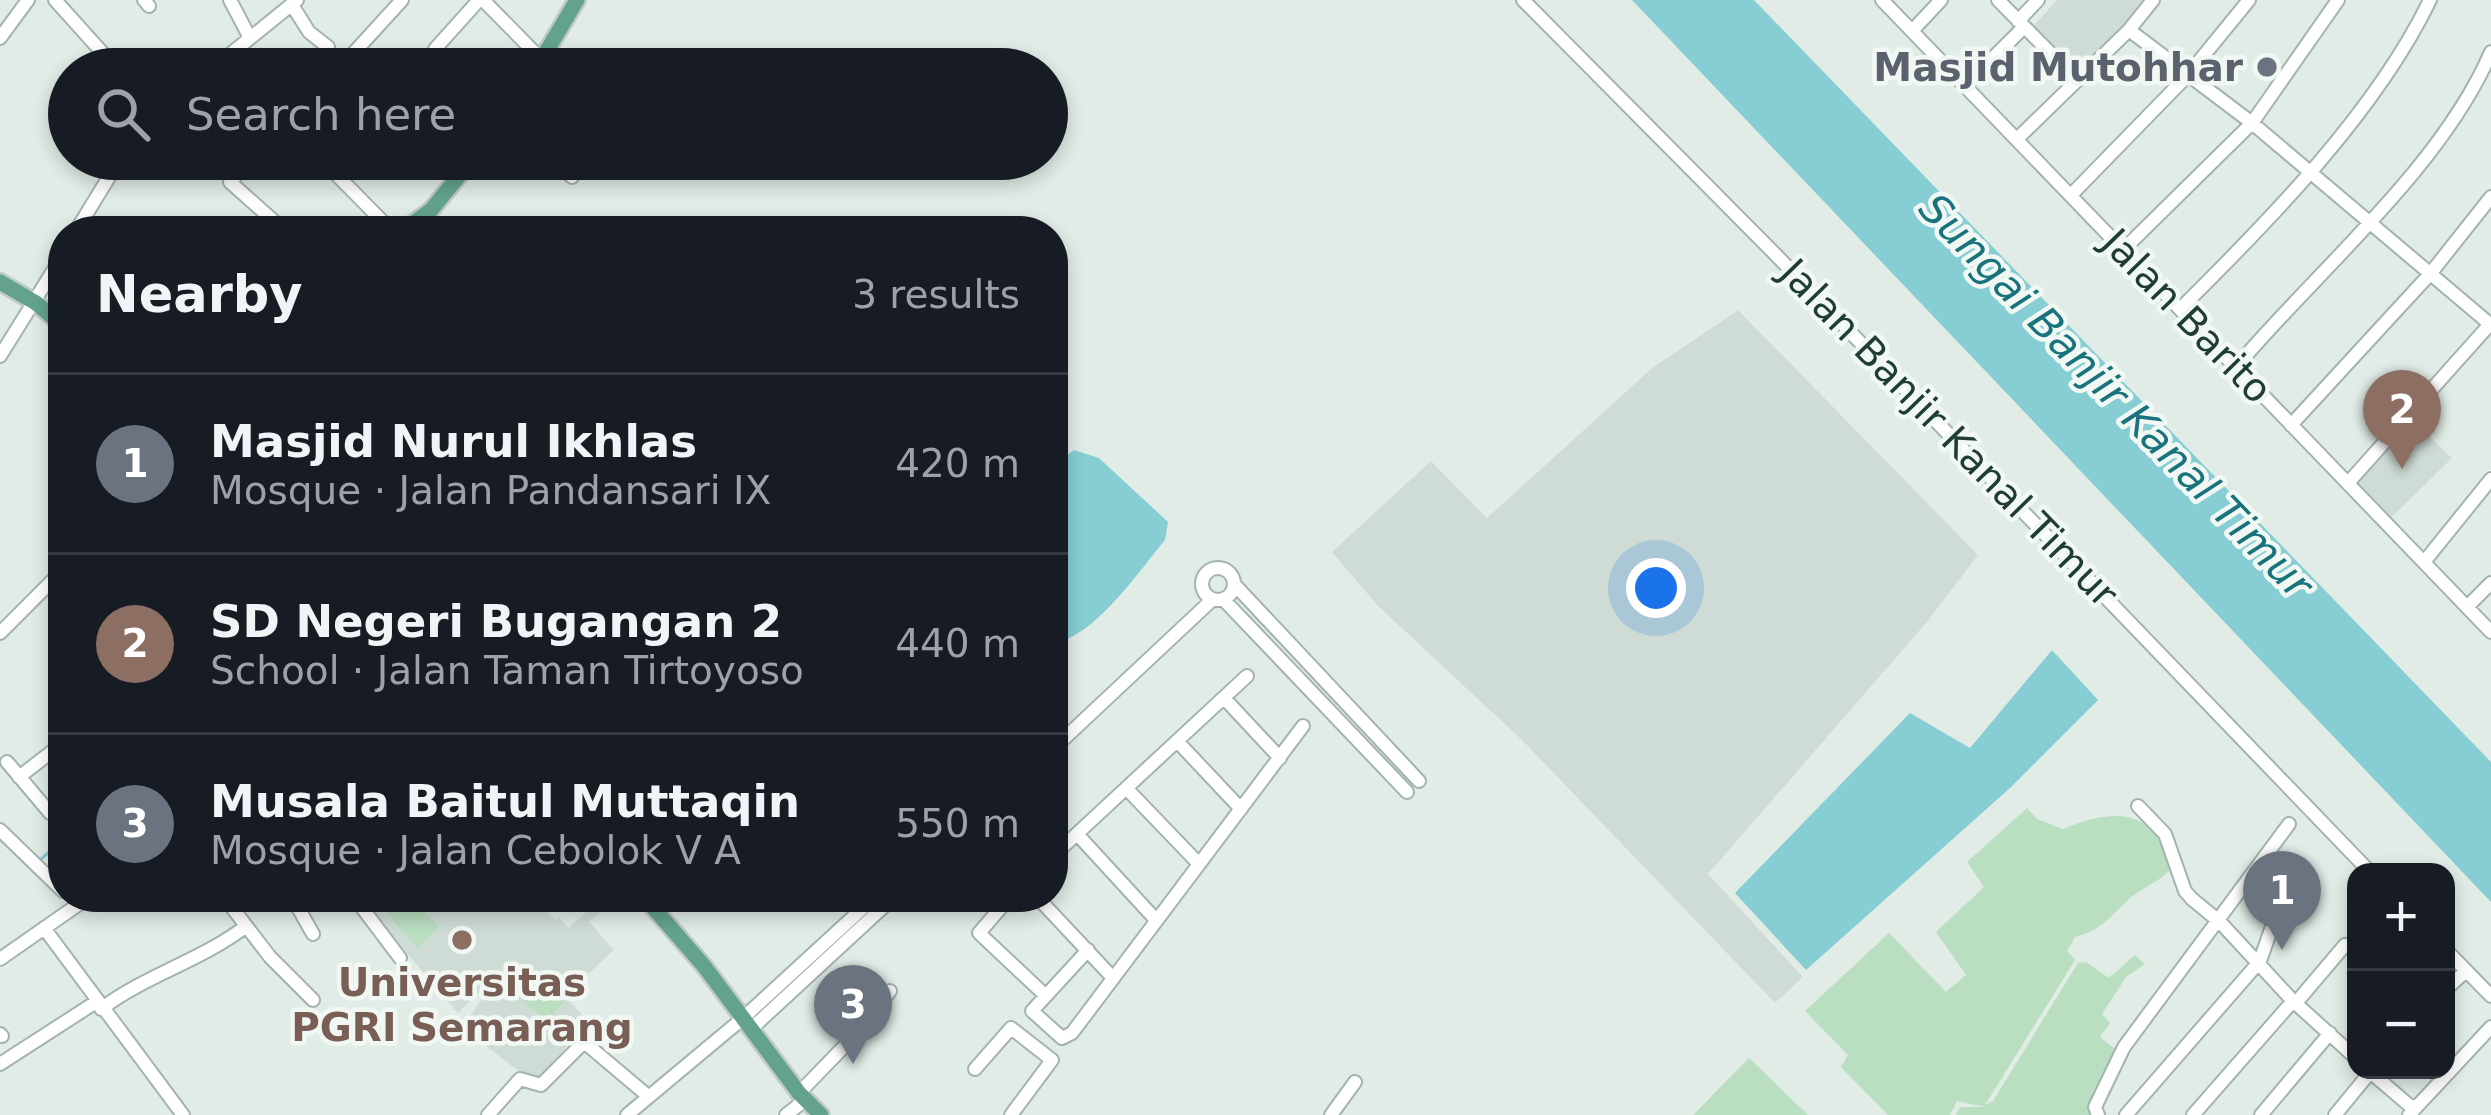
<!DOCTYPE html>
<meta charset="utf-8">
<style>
:root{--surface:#171b24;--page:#242831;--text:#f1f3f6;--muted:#9ea1a6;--line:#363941;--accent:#1a73e8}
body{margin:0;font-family:"DejaVu Sans",sans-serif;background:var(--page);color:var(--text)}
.controls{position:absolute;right:36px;bottom:36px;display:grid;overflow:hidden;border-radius:24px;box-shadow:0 6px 18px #0003}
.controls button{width:108px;height:108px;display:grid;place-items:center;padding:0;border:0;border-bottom:3px solid var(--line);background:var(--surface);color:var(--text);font:60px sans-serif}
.you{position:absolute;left:1656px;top:588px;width:42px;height:42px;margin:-30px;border:9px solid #fff;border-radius:50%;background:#1a73e8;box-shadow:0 0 0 18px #1a73e833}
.badge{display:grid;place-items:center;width:78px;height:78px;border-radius:50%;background:var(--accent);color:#fff;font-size:39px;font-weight:700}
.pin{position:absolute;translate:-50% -99px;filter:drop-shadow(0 3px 6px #0008)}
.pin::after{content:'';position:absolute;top:63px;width:42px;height:36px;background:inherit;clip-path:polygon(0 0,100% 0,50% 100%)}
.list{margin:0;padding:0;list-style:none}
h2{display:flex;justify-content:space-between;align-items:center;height:156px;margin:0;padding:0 48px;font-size:51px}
h2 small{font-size:39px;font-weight:400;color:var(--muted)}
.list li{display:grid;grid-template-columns:78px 1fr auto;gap:36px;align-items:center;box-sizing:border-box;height:180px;padding:0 48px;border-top:3px solid var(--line)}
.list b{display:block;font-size:45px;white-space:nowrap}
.list p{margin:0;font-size:39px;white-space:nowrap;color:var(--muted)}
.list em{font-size:39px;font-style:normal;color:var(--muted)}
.icon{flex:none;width:66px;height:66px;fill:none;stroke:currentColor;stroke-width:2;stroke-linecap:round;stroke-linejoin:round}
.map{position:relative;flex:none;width:2491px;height:1115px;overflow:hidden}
.search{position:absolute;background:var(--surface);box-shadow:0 6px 18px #0003;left:48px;top:48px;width:1020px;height:132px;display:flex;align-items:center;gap:30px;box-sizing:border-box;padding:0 42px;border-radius:66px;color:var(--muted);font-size:45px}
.panel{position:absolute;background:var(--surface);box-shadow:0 6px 18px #0003;left:48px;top:216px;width:1020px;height:696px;border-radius:48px}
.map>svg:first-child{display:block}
</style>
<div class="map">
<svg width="2491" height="1115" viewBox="0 0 2491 1115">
<rect width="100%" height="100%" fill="#e1ece6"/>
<path fill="#cfdcd5" d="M 2057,0 L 2149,0 L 2081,74 L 2033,26 Z
M 1738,310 L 1978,555 L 1926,623 L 1708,874 L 1803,977 L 1775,1003 L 1521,739 L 1378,606 L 1332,552 L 1431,461 L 1487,518 L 1651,369 Z
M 2409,417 L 2452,458 L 2391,518 L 2353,480 Z
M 359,897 L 535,897 L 555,920 L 559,917 L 568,928 L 604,897 L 618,897 L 589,922 L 614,950 L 564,996 L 588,1021 L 535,1084 L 462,1027 L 504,967 L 458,1013 Z"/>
<path fill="#b9dec0" d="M 2027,808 L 2037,819 L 2063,829 C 2113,808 2158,806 2169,871 C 2158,882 2146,886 2134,895 C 2111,913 2105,930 2075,937 L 2067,951 L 2075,960 L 1985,1105 L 1993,1101 L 2078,963 L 2086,962 L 2109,978 L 2135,955 L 2145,964 L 2126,977 L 2102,1014 L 2110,1023 L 2100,1037 L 2115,1049 L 2087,1106 L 2090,1115 L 1956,1115 L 1960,1107 L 1986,1107 L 1957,1101 L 1950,1115 L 1888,1115 L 1841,1067 L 1848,1055 L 1805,1011 L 1889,933 L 1946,992 L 1966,975 L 1936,932 L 1984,887 L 1967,862 Z
M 401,897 L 412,897 L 439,928 L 417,948 L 385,911 Z
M 534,974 L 564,1002 L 546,1022 L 516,994 Z
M 1749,1058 L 1808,1115 L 1693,1115 Z"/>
<path fill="#86ced3" d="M 1632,0 L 1754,0 L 2491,762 L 2491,902 Z
M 1074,450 L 1099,458 L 1168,522 L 1165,540 C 1139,571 1094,638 1053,643 L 1053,466 Z
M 2052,650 L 2098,700 L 2010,788 L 1806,970 L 1735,893 L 1910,713 L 1970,748 Z"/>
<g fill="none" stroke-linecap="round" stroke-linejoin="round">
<path stroke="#86ced3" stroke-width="3" d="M 41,859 L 63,840"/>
<defs>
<path id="minor" d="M 55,0 L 117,69
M 144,0 L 149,6
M 230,0 L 250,38
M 483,0 L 542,60
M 1523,0 L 1776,255 L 2370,872
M 1882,0 L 2491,632
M 1998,0 L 2077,80
M 292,5 L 309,32 L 328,47
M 2018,21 L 2038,0
M 2129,30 L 2252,123 L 2491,325
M 1912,31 L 1941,0
M 0,38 L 28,0
M 237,49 L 248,69
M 435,49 L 479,0
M 212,69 L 297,0
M 339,69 L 402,0
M 1965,86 L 2024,27
M 2017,139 L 2129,30 L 2153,0
M 252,159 L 230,182 L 285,231
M 321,159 L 392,231
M 551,159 L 572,177
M 2071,195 L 2187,76 L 2249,0
M 76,231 L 120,159
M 2123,250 L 2252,123 L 2338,0
M 2180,309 C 2268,222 2376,112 2430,0
M 0,356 L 63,255
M 2236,367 C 2318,270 2441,168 2491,52
M 2291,425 L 2430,274 L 2491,197
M 2348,483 L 2491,323
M 2424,562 L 2491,479
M1202 584a16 16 0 1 1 32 0a16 16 0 1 1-32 0Z
M 1234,584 L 1419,781
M 1223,599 L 1407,792
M 2467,607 L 2491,583
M 0,633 L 63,570
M 1224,698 L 1280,758
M 1177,741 L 1241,809
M 1053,749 L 1213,599
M 7,762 L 50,813 L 63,808
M 19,777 L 63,743
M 1126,788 L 1199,864
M 2138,806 L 2165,834 L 2185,891 L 2192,899 L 2220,922 L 2293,1001 L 2356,1058
M 0,830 L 63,891
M 1077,834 L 1156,920
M 1053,856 L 1247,676
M 224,897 L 270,957 L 313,1000
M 292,897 L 313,934
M 354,897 L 400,958
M 1010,897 L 979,933 L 1046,996
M 1037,897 L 1113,978
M 44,928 L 183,1115
M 1088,950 L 1032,1011 L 1062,1038 L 1072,1033 L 1303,726
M 2446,950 L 2491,996
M 0,959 L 89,897
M 2446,989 L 2466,971
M 2295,1004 L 2345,945 L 2356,950
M 101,1009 C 146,975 200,961 245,927
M 750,1030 L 894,897
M 0,1034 L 2,1036
M 0,1064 L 96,1002
M 975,1069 L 1011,1028 L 1052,1060 L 1011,1115
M 2368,1070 L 2410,1106 L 2416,1106
M 799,1093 L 864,1026 L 890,991
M 488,1115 L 520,1079 L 541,1085 L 584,1042 L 648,1096
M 627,1115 L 742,1019 L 875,897
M 786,1115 L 805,1100
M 1331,1115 L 1355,1082
M 2098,1115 L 2095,1107 L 2124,1047 L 2289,824
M 2126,1115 L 2260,961 L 2276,915
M 2193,1115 L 2293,1001
M 2261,1115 L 2330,1033
M 2335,1115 L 2372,1070
M 2409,1115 L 2491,1027"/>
<path id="major" d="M 536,69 L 577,0
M 403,231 L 431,210 L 473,159
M 0,282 L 36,303 L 63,326
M 644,897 L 704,966 L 799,1093 L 821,1115"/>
</defs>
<use href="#minor" stroke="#a3b4ad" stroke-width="16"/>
<use href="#major" stroke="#c1c9c6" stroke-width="20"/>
<use href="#minor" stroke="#fff" stroke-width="12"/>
<use href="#major" stroke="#63a38e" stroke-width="15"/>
</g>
<circle fill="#6b7280" stroke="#f1f8f4" stroke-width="4.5" cx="2267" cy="67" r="12"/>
<circle fill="#8d6e63" stroke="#f1f8f4" stroke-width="4.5" cx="462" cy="940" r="12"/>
<g text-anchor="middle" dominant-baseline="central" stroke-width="9" stroke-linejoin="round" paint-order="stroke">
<g font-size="39" font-weight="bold" fill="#5b616d" stroke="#f1f8f4" text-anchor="end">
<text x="2243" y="67">Masjid Mutohhar</text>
</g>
<g font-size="39" fill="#203d33" stroke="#f1f8f4">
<text transform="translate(2187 316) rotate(46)">Jalan Barito</text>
<text transform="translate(1949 433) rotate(46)">Jalan Banjir Kanal Timur</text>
</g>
<g font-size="39" font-weight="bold" fill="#785e54" stroke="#f1f8f4">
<text x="462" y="982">Universitas<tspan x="462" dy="45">PGRI Semarang</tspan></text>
</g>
<g font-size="42" font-style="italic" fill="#18737c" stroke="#f1f8f4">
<text transform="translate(2116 396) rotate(46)">Sungai Banjir Kanal Timur</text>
</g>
</g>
</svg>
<div class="controls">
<button>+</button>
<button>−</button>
</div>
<div class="you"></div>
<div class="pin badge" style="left:2282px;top:950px;background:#6b7280">1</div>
<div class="pin badge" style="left:2402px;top:469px;background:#8d6e63">2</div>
<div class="pin badge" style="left:853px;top:1064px;background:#6b7280">3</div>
<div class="search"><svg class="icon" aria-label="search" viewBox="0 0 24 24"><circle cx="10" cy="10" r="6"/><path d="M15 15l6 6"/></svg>Search here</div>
<section class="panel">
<h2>Nearby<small>3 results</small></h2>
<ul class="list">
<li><span class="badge" style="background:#6b7280">1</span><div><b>Masjid Nurul Ikhlas</b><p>Mosque · Jalan Pandansari IX</p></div><em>420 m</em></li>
<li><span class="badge" style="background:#8d6e63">2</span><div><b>SD Negeri Bugangan 2</b><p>School · Jalan Taman Tirtoyoso</p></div><em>440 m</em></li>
<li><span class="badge" style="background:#6b7280">3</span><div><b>Musala Baitul Muttaqin</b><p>Mosque · Jalan Cebolok V A</p></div><em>550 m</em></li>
</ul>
</section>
</div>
